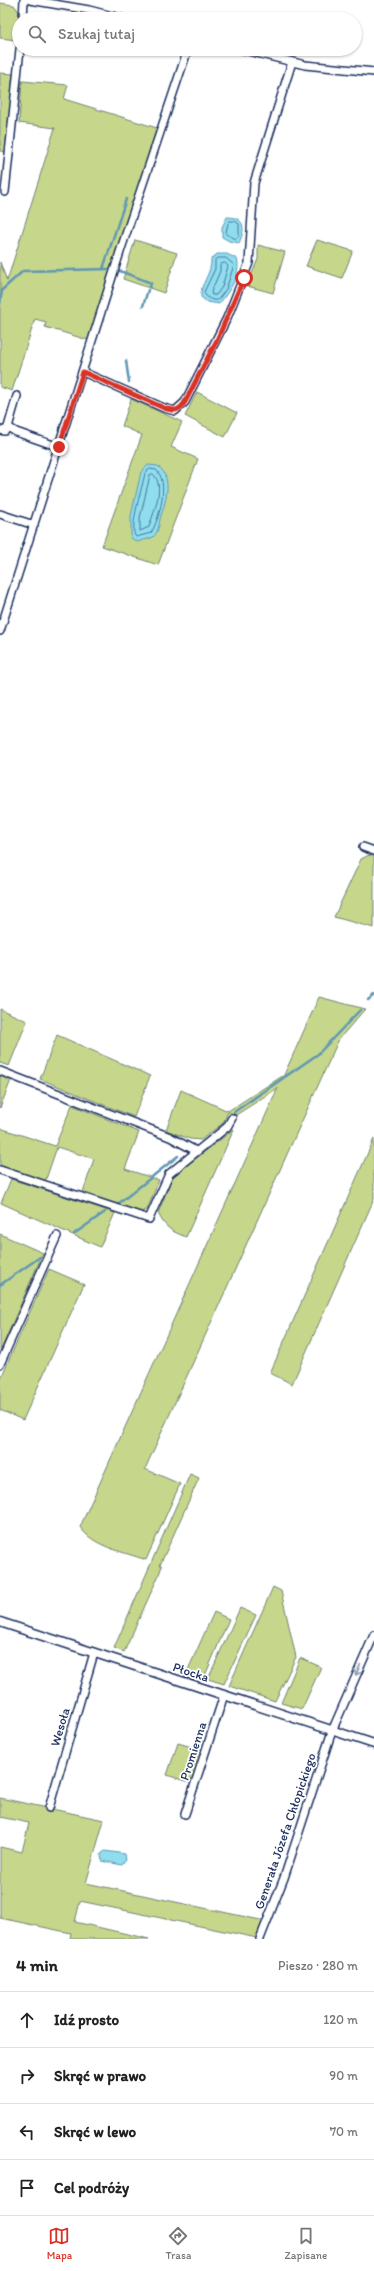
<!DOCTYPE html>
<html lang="pl">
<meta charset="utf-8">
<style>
:root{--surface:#fff;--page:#f2f2f2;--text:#222;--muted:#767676;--line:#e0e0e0;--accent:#d93025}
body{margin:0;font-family:Itim,sans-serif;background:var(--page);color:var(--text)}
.stop{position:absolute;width:12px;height:12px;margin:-9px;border:3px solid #d93025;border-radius:50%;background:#fff}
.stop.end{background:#d93025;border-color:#fff;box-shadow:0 1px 4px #0008}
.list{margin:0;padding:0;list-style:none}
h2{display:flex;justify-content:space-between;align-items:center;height:52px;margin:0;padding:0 16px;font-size:17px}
h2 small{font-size:13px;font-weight:400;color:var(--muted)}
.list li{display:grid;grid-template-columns:26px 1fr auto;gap:12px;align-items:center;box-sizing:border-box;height:56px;padding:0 16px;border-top:1px solid var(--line)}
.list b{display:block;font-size:15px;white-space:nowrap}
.list em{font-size:13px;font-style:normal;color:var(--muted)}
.icon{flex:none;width:22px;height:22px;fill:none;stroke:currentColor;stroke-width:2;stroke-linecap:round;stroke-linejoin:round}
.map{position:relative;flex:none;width:374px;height:1939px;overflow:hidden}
.search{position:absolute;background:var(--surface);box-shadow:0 1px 3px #0004;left:12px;right:12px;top:12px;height:44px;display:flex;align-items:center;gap:10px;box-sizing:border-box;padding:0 14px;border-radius:22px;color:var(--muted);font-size:15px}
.sheet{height:276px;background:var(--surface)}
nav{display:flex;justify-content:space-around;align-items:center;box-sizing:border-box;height:56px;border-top:1px solid var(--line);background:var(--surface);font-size:11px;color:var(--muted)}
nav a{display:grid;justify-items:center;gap:2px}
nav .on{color:var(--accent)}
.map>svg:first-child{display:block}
</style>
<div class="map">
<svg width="374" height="1939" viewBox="0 0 374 1939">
<rect width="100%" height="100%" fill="#fff"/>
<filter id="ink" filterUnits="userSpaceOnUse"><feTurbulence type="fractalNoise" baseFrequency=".025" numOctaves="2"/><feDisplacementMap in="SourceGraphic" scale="8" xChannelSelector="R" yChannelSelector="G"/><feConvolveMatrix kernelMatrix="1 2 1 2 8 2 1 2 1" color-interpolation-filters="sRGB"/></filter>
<g filter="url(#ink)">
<path fill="#c6d78b" stroke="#708374" d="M 0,3 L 14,5 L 19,12 L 16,40 L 0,38 Z
M 0,73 L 13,74 L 6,152 L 0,151 Z
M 22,81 L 68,85 L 64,99 L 157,128 L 88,340 L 45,327 L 46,322 L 35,319 L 12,391 L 0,387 L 0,262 L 7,281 L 55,128 L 19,123 Z
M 135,240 L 177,253 L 164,293 L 123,279 Z
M 317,240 L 353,251 L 342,278 L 306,266 Z
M 258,245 L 285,252 L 273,293 L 247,286 L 258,259 Z
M 197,392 L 237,413 L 225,437 L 185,416 Z
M 131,399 L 182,422 L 171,447 L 198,459 L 158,565 L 102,546 L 142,435 L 122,426 Z
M 369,855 L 374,856 L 374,928 L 334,917 L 361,859 Z
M 319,997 L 365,1009 L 339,1039 L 145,1469 L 180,1484 L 146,1560 C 125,1552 93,1547 80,1527 L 278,1088 L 236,1115 L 228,1112 L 223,1123 L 201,1140 L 190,1139 L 166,1130 L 181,1090 L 228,1111 L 284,1075 Z
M 0,1009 L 27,1021 L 9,1066 L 0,1063 Z
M 57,1035 L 150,1076 L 134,1117 L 40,1079 Z
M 0,1076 L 11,1080 L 0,1108 Z
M 72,1105 L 139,1132 L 125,1169 L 159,1180 L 147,1210 L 137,1214 L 82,1195 L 94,1159 L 57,1147 L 45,1182 L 0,1168 L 0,1128 L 55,1146 Z
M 234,1129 L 186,1237 C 171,1231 165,1228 158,1213 L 173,1176 Z
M 374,1139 L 374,1199 L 292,1384 L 270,1373 Z
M 11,1179 L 115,1213 L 100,1247 L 1,1203 Z
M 0,1234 L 43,1253 L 0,1352 Z
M 49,1269 L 84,1284 L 23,1420 L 0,1410 L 0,1380 Z
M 190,1474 L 199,1478 L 160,1565 L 162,1566 L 158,1577 L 124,1652 L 114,1648 Z
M 273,1587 L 281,1591 L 296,1657 L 275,1701 L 229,1686 Z
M 240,1608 L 256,1615 L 224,1684 L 208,1679 Z
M 214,1612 L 229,1619 L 204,1678 L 187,1672 Z
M 300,1658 L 321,1667 L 302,1709 L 281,1703 Z
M 178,1743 L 202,1750 L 191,1783 L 167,1775 Z
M 0,1798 L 104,1820 L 86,1883 L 265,1921 L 257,1938 L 80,1901 L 75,1922 L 149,1939 L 70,1939 L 71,1933 L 0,1918 L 0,1847 L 22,1852 L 29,1823 L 0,1817 Z"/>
<path fill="#8fddee" stroke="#6197b4" d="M 227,217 C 245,217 246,229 239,243 L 229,241 L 222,237 L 222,227 Z
M 217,254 L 227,254 L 237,259 C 242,274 228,293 219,304 L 207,302 L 201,297 C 199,285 212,274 211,259 Z
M 148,465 L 158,466 C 174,479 165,503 160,519 C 159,525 158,533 153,537 C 149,540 143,539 138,542 L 131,538 L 131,516 L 141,472 Z
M 105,1851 L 125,1854 L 126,1860 L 122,1865 L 102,1861 L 101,1854 Z"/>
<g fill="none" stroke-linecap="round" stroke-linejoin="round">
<path stroke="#497598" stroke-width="1" d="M 229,221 L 235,221 L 239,224 L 239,235 L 236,239 L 226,234 Z
M 218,258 L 226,258 L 234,265 L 226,289 L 218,300 C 212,301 206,298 204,292 L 215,269 L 215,260 Z
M 225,263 L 228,266 L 222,287 L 216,295 L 212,295 L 211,292 L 220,271 L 220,265 Z
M 150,469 L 156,470 C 170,481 159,520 151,533 L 136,537 C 128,529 143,486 145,473 Z
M 153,474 C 166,485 153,514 149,527 L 140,531 L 140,518 L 150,475 Z"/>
<path stroke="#6197b4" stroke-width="2.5" d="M 103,269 L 126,199
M 120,271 L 151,283 L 150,287
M 0,304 L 2,290 L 23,271 L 110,269
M 143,306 L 148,290
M 126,361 L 129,382
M 368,1000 L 374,995
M 234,1112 L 318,1054 L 360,1010
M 118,1204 L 178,1156
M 74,1234 L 105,1212
M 0,1285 L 40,1257"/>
<defs>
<path id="minor" d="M 30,0 L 89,10 L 124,19
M 23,19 L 24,0
M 240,49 L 305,65 L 374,72
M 5,192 L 20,49
M 83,372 L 164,408 L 175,411 L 185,402 L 227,318 L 249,263 L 254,183 L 292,62
M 8,427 L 16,432 L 59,447
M 0,430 L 5,431 L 8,427 L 17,396
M 0,514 L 34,525
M 0,631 L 121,249 L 188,49
M 363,847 L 374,851
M 0,1071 L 170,1137 L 196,1151
M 0,1170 L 149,1219 L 169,1174 L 227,1127 L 232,1118
M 0,1364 L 57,1236
M 49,1808 L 94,1653
M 185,1814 L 224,1695
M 260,1939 L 284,1878 L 332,1731 L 374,1635"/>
<path id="tertiary" d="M 0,1622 L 374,1744"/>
</defs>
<use href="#minor" stroke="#1b2f5e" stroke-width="10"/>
<use href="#tertiary" stroke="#1b2f5e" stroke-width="11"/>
<use href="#minor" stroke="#fff" stroke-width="7"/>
<use href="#tertiary" stroke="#fff" stroke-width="8"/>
</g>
<defs><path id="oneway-shaft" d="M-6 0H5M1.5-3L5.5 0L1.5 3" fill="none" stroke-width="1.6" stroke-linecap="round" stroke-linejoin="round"/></defs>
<use stroke="#8d97ae" href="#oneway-shaft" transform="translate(358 1670) rotate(114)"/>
</g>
<g fill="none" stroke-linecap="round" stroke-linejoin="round" filter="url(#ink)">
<path stroke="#d93025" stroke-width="5" d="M 59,447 L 83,372 L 164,408 C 174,411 179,412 185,402 L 217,340 L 244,278"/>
</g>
<g text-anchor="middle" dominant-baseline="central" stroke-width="3.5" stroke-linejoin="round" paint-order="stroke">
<g font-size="13" fill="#1b2f5e" stroke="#fff">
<text transform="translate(191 1672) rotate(18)">Płocka</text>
<text transform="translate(60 1727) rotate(-74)">Wesoła</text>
<text transform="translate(193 1751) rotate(-72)">Promienna</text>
<text transform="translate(285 1831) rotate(-71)">Generała Józefa Chłopickiego</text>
</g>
</g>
</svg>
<div class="stop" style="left:244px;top:278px"></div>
<div class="stop end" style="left:59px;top:447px"></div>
<div class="search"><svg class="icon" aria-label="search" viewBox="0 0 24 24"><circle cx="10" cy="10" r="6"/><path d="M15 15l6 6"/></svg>Szukaj tutaj</div>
</div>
<section class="sheet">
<h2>4 min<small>Pieszo · 280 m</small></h2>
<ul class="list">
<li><svg class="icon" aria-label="ahead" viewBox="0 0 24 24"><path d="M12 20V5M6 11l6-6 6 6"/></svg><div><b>Idź prosto</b></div><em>120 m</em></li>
<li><svg class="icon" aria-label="right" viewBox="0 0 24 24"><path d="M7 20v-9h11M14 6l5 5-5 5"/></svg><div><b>Skręć w prawo</b></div><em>90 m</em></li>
<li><svg class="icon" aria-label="left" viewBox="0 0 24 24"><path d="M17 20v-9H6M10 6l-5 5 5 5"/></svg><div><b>Skręć w lewo</b></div><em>70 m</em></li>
<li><svg class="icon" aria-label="arrive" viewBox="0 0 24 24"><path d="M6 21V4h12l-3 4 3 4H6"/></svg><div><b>Cel podróży</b></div></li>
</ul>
</section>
<nav>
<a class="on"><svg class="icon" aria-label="map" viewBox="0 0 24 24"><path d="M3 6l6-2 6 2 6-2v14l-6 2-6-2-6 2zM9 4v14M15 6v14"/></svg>Mapa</a>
<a><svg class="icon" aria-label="directions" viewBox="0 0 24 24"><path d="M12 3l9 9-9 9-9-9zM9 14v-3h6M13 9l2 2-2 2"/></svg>Trasa</a>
<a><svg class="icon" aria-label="saved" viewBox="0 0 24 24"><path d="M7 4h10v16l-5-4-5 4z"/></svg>Zapisane</a>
</nav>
